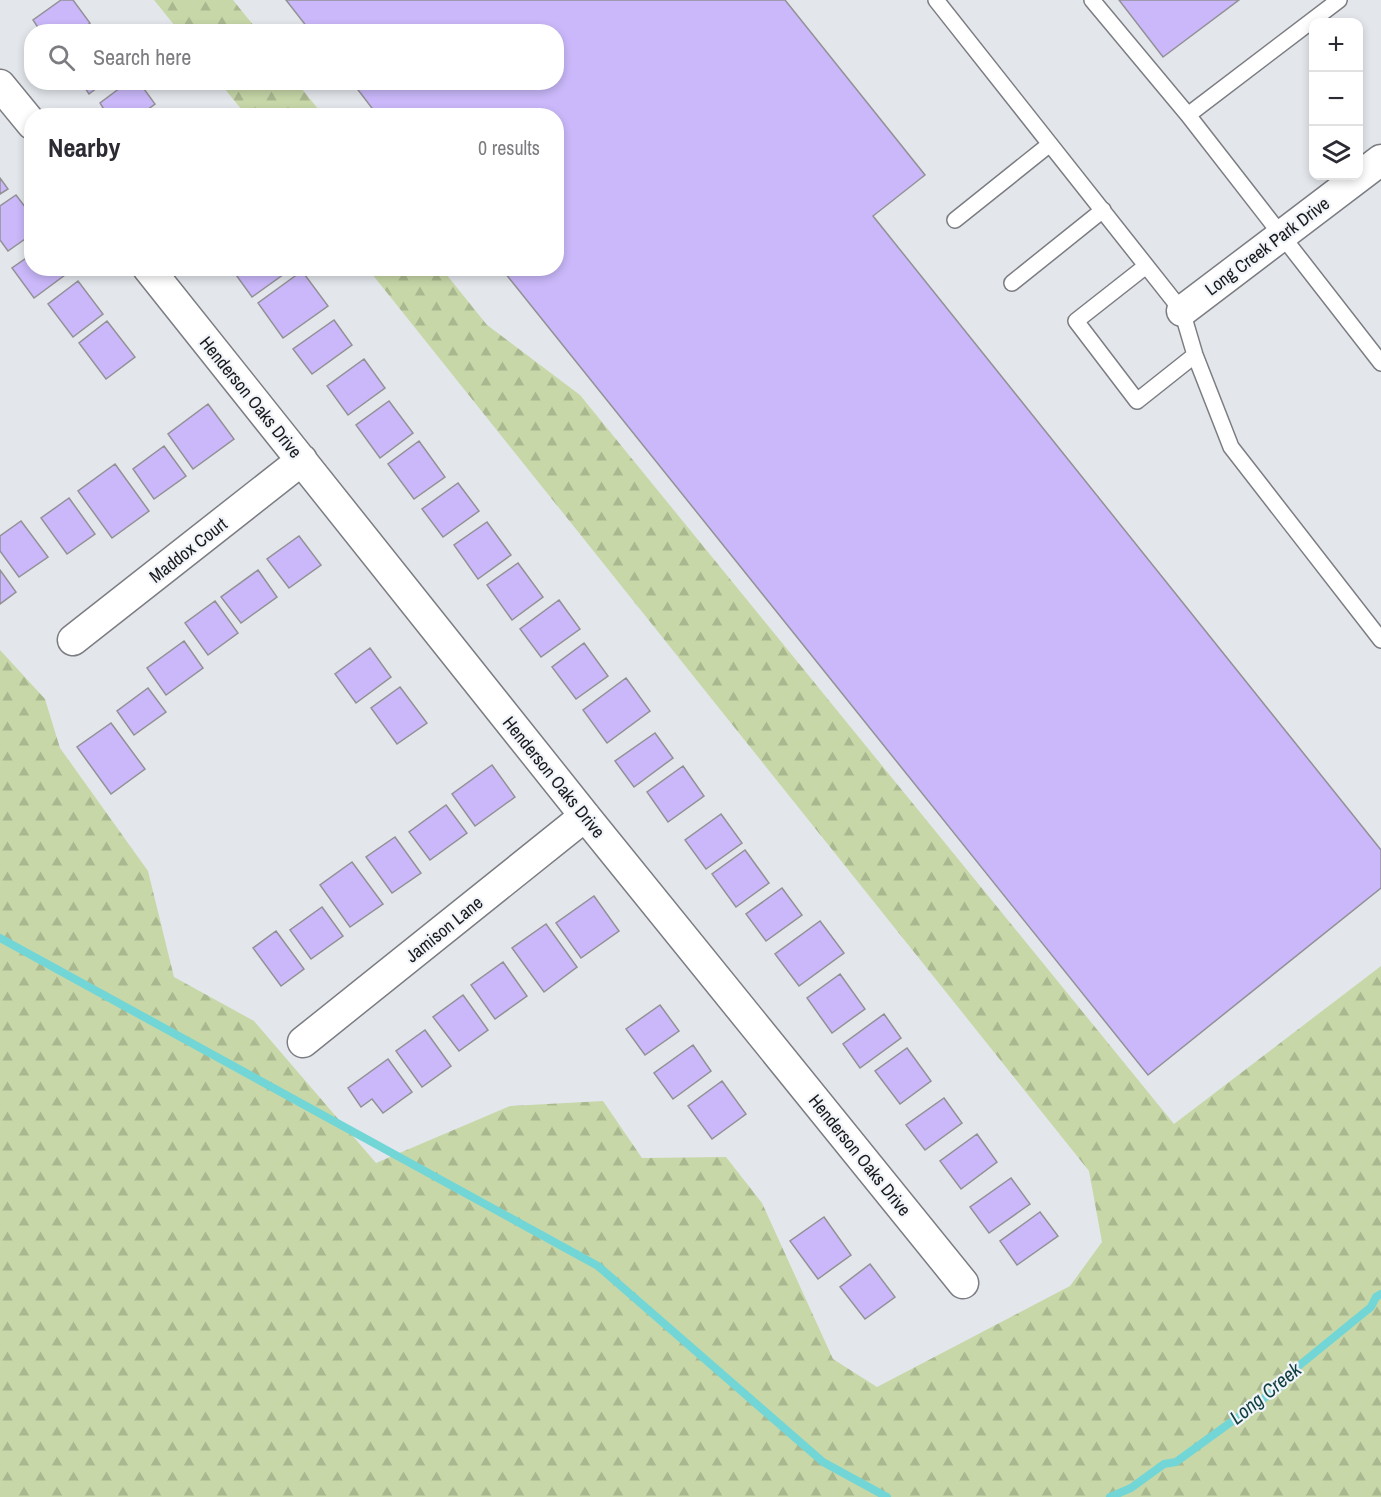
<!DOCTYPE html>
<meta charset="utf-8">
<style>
:root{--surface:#fff;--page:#f7f7f7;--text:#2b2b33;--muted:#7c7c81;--line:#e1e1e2}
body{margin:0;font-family:"Archivo Narrow",sans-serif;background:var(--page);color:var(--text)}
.controls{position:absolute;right:18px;top:18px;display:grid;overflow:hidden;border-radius:12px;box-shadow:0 3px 9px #0003}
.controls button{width:54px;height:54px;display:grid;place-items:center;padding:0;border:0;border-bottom:2px solid var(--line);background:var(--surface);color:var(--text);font:30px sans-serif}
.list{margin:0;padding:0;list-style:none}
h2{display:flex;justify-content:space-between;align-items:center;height:78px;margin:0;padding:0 24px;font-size:26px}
h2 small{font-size:20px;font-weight:400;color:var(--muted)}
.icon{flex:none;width:33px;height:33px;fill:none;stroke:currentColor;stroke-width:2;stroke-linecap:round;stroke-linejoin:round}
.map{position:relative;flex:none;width:1381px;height:1497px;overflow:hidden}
.search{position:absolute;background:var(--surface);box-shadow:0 3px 9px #0003;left:24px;top:24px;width:540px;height:66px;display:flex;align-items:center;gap:15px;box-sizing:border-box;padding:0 21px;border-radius:24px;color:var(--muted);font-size:22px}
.panel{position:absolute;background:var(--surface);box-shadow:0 3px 9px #0003;left:24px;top:108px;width:540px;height:168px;border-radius:24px}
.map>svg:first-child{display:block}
</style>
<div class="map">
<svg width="1381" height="1497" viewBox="0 0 1381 1497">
<defs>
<pattern id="forest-firs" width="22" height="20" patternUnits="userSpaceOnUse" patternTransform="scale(1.5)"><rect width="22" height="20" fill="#c7d7a8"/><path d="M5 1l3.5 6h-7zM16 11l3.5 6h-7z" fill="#aab890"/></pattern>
</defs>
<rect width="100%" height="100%" fill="#e3e7ec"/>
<path fill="url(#forest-firs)" d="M 154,0 L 233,0 L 258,31 L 179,31 Z
M 220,83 L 297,83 L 323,115 L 246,115 Z
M 368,269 L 442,269 L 487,325 L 580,395 L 1174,1124 L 1381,966 L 1381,1497 L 0,1497 L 0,650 L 45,699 L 60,748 L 148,871 L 174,977 L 254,1021 L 376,1163 L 510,1106 L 603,1101 L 642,1158 L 726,1157 L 762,1203 L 833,1359 L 877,1387 L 1070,1286 L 1102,1242 L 1089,1171 Z"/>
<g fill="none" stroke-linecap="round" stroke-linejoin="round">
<path stroke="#72d6d6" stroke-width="8" d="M 0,938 L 598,1266 L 823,1462 L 887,1497
M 1110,1497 L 1131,1488 L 1164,1464 L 1176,1462 L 1285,1383 L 1290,1373 L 1371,1307 L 1376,1297 L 1381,1294"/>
</g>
<path fill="#cab8fa" stroke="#929196" stroke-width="1.5" d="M 61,0 L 73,0 L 90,23 L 79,32 L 41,32 L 33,20 Z
M 286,0 L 785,0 L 925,175 L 873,216 L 1381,850 L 1381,888 L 1148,1075 L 501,268 L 556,268 L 556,116 L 378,116 L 352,82 L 556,82 L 556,32 L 311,32 Z
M 1119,0 L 1239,0 L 1163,57 Z
M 81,82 L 105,82 L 89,94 Z
M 128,82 L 139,82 L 155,104 L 139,116 L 108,116 L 100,103 Z
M 0,178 L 8,189 L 0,194 Z
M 16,195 L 32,216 L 32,234 L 8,251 L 0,240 L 0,206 Z
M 32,254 L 32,268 L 67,268 L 69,272 L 34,298 L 12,268 Z
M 231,268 L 280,268 L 284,274 L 252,297 Z
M 302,271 L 328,306 L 283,338 L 258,303 Z
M 78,281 L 103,314 L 73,337 L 48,304 Z
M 334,320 L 352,345 L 312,374 L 293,349 Z
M 107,321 L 135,357 L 106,379 L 79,343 Z
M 364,359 L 385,388 L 348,415 L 327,386 Z
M 389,401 L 413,433 L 380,458 L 356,425 Z
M 208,404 L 234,439 L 193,469 L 168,434 Z
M 419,441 L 445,477 L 414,499 L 388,464 Z
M 164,446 L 186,476 L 154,499 L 133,469 Z
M 115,464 L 149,511 L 112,538 L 78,491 Z
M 458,483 L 479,511 L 443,537 L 422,509 Z
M 69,498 L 95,534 L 67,554 L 41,518 Z
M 21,521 L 48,557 L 19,577 L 0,551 L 0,536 Z
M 487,522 L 511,555 L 478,579 L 454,545 Z
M 299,536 L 321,565 L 289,588 L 267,559 Z
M 518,563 L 543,597 L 512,620 L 487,585 Z
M 0,570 L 16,592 L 0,604 Z
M 258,570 L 277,597 L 241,623 L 221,597 Z
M 559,600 L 580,629 L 541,657 L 520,629 Z
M 215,601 L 238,633 L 208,655 L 185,623 Z
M 184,641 L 203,668 L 166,695 L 147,668 Z
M 584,643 L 608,676 L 576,699 L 552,667 Z
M 370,648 L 391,677 L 356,703 L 335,674 Z
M 626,678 L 650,711 L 607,743 L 583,710 Z
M 400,687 L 427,723 L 397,744 L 371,708 Z
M 148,688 L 166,712 L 134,735 L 117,711 Z
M 111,723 L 145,769 L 111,794 L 77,747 Z
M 655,733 L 673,758 L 634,787 L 615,761 Z
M 492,765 L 515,797 L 475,826 L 452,794 Z
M 683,766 L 704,796 L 668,822 L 647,792 Z
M 446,805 L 467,833 L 430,860 L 409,832 Z
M 721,814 L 742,843 L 706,869 L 685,840 Z
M 395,837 L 421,873 L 392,893 L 366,857 Z
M 745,850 L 769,883 L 736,907 L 712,874 Z
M 352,862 L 383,904 L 350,927 L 320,885 Z
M 782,888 L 802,915 L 766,941 L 746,914 Z
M 594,896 L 619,931 L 581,958 L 556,923 Z
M 322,907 L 343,936 L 311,959 L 290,930 Z
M 820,921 L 844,953 L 799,986 L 775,954 Z
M 546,924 L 577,967 L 544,992 L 512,948 Z
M 276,931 L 304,969 L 281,986 L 253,948 Z
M 503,962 L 527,996 L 495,1019 L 471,985 Z
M 840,974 L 865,1009 L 832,1033 L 807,998 Z
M 463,995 L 488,1030 L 459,1051 L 433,1017 Z
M 660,1005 L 679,1031 L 645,1055 L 626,1029 Z
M 884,1014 L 901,1038 L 860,1068 L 843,1044 Z
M 425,1030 L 451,1066 L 422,1087 L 396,1051 Z
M 693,1045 L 711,1071 L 673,1099 L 654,1073 Z
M 907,1048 L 931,1081 L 900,1104 L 875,1071 Z
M 388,1059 L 412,1092 L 383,1113 L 372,1099 L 361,1107 L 348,1088 Z
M 722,1081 L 746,1114 L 712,1139 L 688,1106 Z
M 944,1098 L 962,1123 L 925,1150 L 906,1125 Z
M 977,1134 L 997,1162 L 961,1189 L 940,1161 Z
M 1011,1178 L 1030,1204 L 989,1233 L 970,1207 Z
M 1040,1212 L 1058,1236 L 1017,1265 L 1000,1241 Z
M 824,1217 L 851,1255 L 818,1279 L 790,1241 Z
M 870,1264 L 895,1297 L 865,1319 L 840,1287 Z"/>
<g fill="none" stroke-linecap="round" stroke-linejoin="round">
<defs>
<path id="service" d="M 936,0 L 1182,311 L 1195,355 L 1231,447 L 1381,640
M 1092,0 L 1188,115
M 1339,0 L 1188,115 L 1381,363
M 955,220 L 1050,144
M 1146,266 L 1076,321 L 1137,401 L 1195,355
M 1012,283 L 1103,210"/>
<path id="minor" d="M 0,85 L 32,124
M 148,268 L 585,816 L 963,1283
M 1182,311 L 1381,160
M 73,640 L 302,460
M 303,1042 L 585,816"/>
</defs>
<use href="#service" stroke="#7b7d82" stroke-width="18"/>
<use href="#minor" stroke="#7b7d82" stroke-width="33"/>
<use href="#service" stroke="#fff" stroke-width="15"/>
<use href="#minor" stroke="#fff" stroke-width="30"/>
</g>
<g text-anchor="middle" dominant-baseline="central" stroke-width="4.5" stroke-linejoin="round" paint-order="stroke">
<g font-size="18" fill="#191a1c" stroke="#f1f4f9">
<text transform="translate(1267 246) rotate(-37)">Long Creek Park Drive</text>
<text transform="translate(251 397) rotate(51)">Henderson Oaks Drive</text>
<text transform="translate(188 550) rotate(-38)">Maddox Court</text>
<text transform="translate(554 777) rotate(51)">Henderson Oaks Drive</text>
<text transform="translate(444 929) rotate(-39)">Jamison Lane</text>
<text transform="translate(860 1155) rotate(51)">Henderson Oaks Drive</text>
</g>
<g font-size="20" font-style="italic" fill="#103f40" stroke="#f1f4f9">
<text transform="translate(1265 1393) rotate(-39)">Long Creek</text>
</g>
</g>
</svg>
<div class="controls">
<button>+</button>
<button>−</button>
<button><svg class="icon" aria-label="layers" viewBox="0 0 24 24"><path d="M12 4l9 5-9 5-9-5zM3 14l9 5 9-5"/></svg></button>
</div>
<div class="search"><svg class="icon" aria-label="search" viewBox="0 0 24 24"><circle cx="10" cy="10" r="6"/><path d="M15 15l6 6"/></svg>Search here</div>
<section class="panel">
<h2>Nearby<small>0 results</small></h2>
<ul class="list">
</ul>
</section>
</div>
